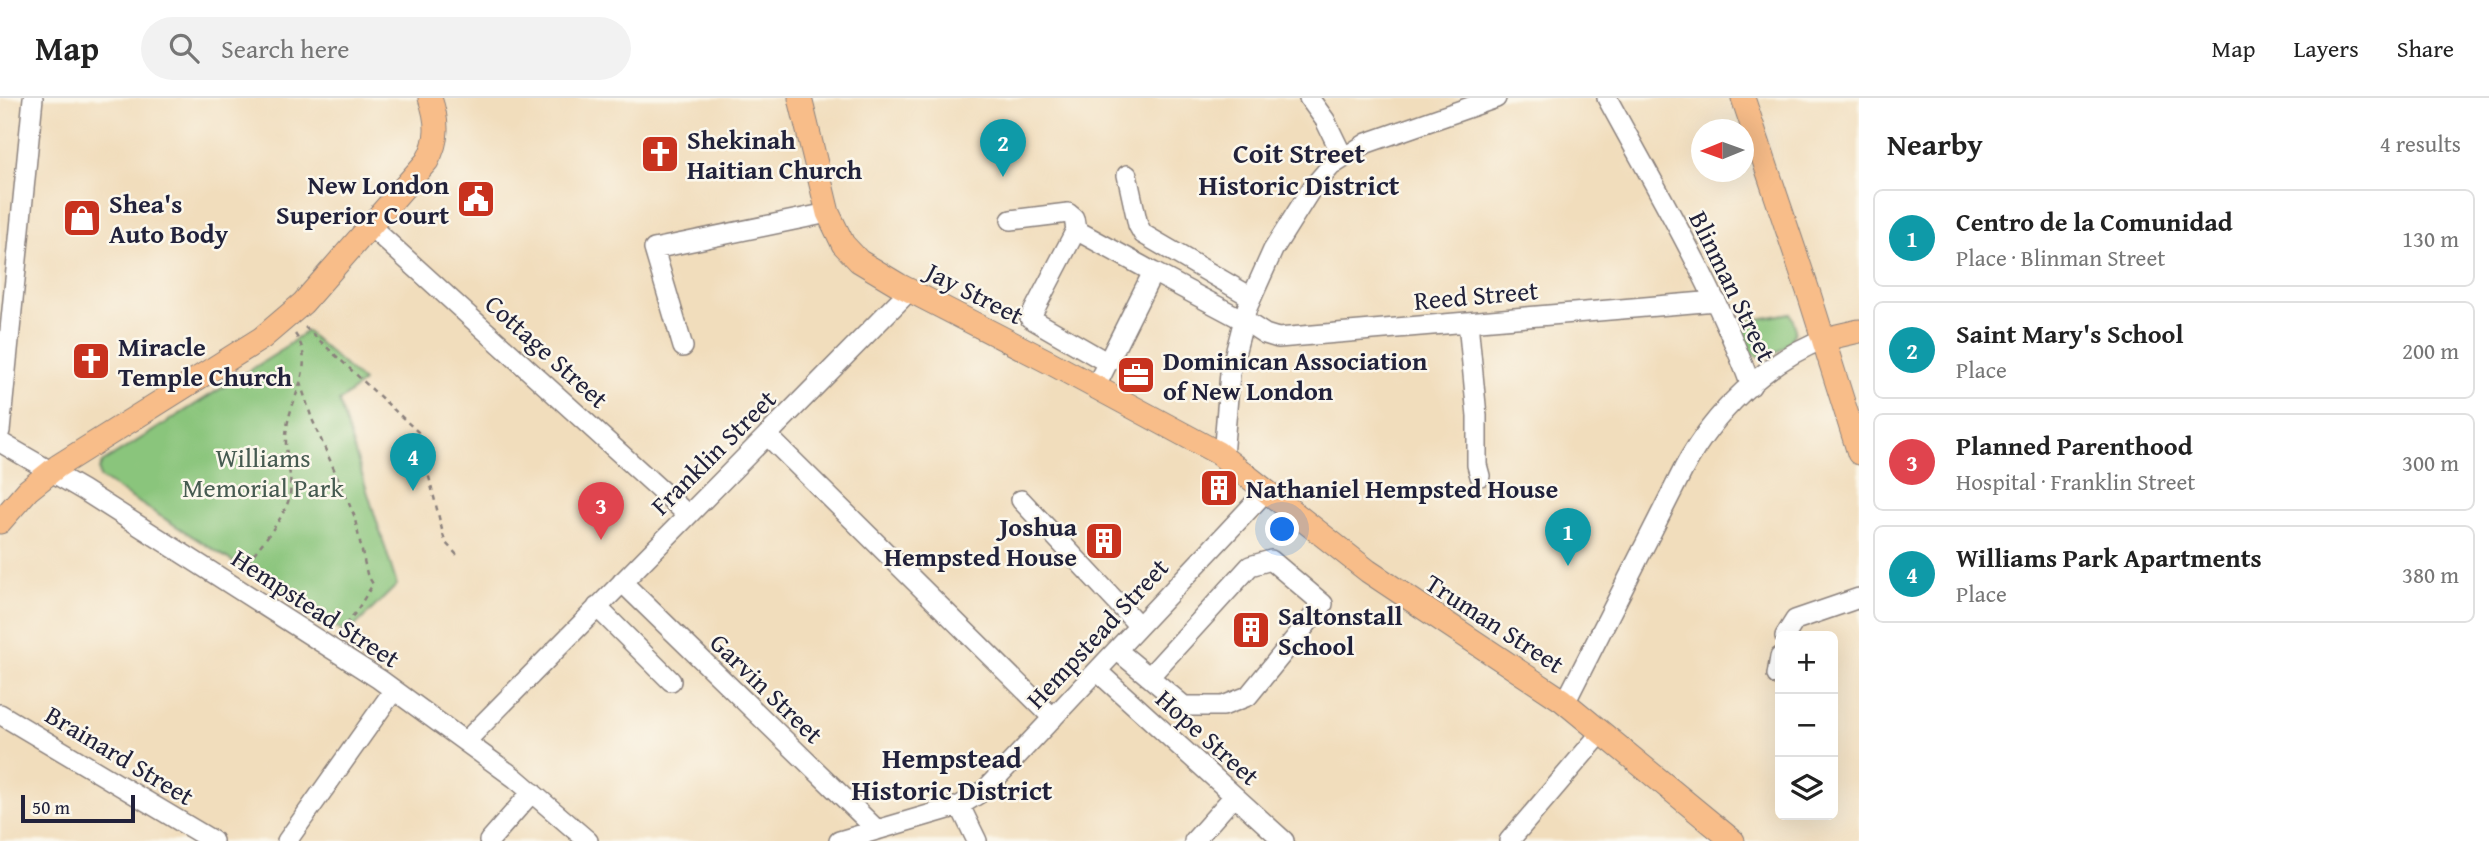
<!DOCTYPE html>
<meta charset="utf-8">
<style>
:root{--surface:#fff;--page:#f2f2f2;--text:#222;--muted:#767676;--line:#e0e0e0;--accent:#c8321e}
body{margin:0;font-family:"Gentium Book Plus",serif;background:var(--page);color:var(--text)}
.controls{position:absolute;right:21px;bottom:21px;display:grid;overflow:hidden;border-radius:10px;box-shadow:0 7px 28px #0002}
.controls button{width:63px;height:63px;display:grid;place-items:center;padding:0;border:0;border-bottom:2px solid var(--line);background:var(--surface);color:var(--text);font:35px sans-serif}
.compass{position:absolute;left:1691px;top:21px;width:63px;height:63px;border-radius:50%;background:var(--surface);box-shadow:0 7px 28px #0002;rotate:269deg}
.scale{position:absolute;left:21px;bottom:18px;width:114px;box-sizing:border-box;padding-left:7px;border:4px solid #22223b;border-top:0;font-size:19px;line-height:24px;white-space:nowrap;color:#22223b;-webkit-text-stroke:5px #fbf7ec;paint-order:stroke}
.you{position:absolute;left:1283px;top:432px;width:24px;height:24px;margin:-18px;border:5px solid #fff;border-radius:50%;background:#1a73e8;box-shadow:0 0 0 10px #1a73e833}
.badge{display:grid;place-items:center;width:46px;height:46px;border-radius:50%;background:var(--accent);color:#fff;font-size:23px;font-weight:700}
.pin{position:absolute;translate:-50% -58px;filter:drop-shadow(0 2px 4px #0008)}
.pin::after{content:'';position:absolute;top:37px;width:24px;height:21px;background:inherit;clip-path:polygon(0 0,100% 0,50% 100%)}
.list{margin:0;padding:0;list-style:none}
h2{display:flex;justify-content:space-between;align-items:center;height:91px;margin:0;padding:0 28px;font-size:30px}
h2 small{font-size:23px;font-weight:400;color:var(--muted)}
.list li{display:grid;grid-template-columns:46px 1fr auto;gap:21px;align-items:center;box-sizing:border-box;height:98px;margin:0 14px 14px;padding:0 14px;border:2px solid var(--line);border-radius:10px}
.list b{display:block;font-size:26px;white-space:nowrap}
.list p{margin:0;font-size:23px;white-space:nowrap;color:var(--muted)}
.list em{font-size:23px;font-style:normal;color:var(--muted)}
.icon{flex:none;width:38px;height:38px;fill:none;stroke:currentColor;stroke-width:2;stroke-linecap:round;stroke-linejoin:round}
.map{position:relative;flex:none;width:1859px;height:743px;overflow:hidden}
header{display:flex;align-items:center;gap:42px;box-sizing:border-box;height:98px;padding:0 35px;background:var(--surface);border-bottom:2px solid var(--line)}
header strong{font-size:33px}
nav{display:flex;gap:38px;margin-inline-start:auto;font-size:24px}
.search{width:490px;height:63px;background:var(--page);display:flex;align-items:center;gap:18px;box-sizing:border-box;padding:0 24px;border-radius:38px;color:var(--muted);font-size:26px}
main{display:flex}
aside{flex:1;background:var(--surface)}
.map>svg:first-child{display:block}
</style>
<header>
<strong>Map</strong>
<div class="search"><svg class="icon" aria-label="search" viewBox="0 0 24 24"><circle cx="10" cy="10" r="6"/><path d="M15 15l6 6"/></svg>Search here</div>
<nav><a>Map</a><a>Layers</a><a>Share</a></nav>
</header>
<main>
<div class="map">
<svg width="1859" height="743" viewBox="0 0 1859 743">
<rect width="100%" height="100%" fill="#fbf7ec"/>
<filter id="ink" filterUnits="userSpaceOnUse"><feTurbulence type="fractalNoise" baseFrequency=".0143" numOctaves="2"/><feDisplacementMap in="SourceGraphic" scale="14" xChannelSelector="R" yChannelSelector="G"/><feConvolveMatrix kernelMatrix="1 2 1 2 8 2 1 2 1" color-interpolation-filters="sRGB"/></filter>
<filter id="wash" filterUnits="userSpaceOnUse"><feTurbulence type="fractalNoise" baseFrequency=".00686" numOctaves="4" result="noise"/><feDisplacementMap in="SourceGraphic" scale="28" xChannelSelector="R" yChannelSelector="G"/><feGaussianBlur stdDeviation="1.57" result="paint"/><feColorMatrix in="noise" values="0 0 0 0 0 0 0 0 0 0 0 0 0 0 0 0 0 1.4 0 .05"/><feComposite in="paint" operator="in"/></filter>
<g filter="url(#wash)">
<rect width="100%" height="100%" fill="#f1ddbc"/>
<path fill="#8ac57b" stroke="#56745b" stroke-width="2" d="M 1790,215 C 1793,221 1797,230 1794,236 C 1788,249 1766,266 1753,256 C 1745,249 1742,235 1738,225 Z
M 306,233 L 363,284 L 339,304 L 397,487 L 347,536 L 100,380 L 99,371 L 102,365 L 279,254 Z"/>
</g>
<g filter="url(#ink)">
<g fill="none" stroke-linecap="round" stroke-linejoin="round">
<defs>
<path id="minor" d="M 1309,0 L 1325,22 L 1343,59
M 1607,0 C 1658,94 1714,187 1751,288
M 1127,77 L 1138,127 L 1143,136 L 1251,199
M 1011,122 L 1068,115 L 1074,120 L 1076,132 L 1030,220 L 1108,265
M 370,128 L 688,417
M 1076,132 L 1153,174 L 1095,290
M 1153,174 L 1245,223 L 1265,236 L 1278,240 L 1716,203
M 1468,224 L 1477,318 L 1477,367 L 1480,378
M 683,249 L 654,151 L 828,115
M 0,333 L 33,0
M 767,337 L 1053,620
M 0,344 L 83,392 L 379,581 L 515,680 L 588,743
M 1223,358 L 1230,275 L 1247,210 L 1273,152 L 1312,90 L 1331,68 L 1367,45 L 1496,0
M 1021,402 L 1139,528
M 622,484 L 877,732
M 597,509 L 671,583
M 1785,538 L 1795,522 L 1859,500
M 1118,553 L 1184,608 L 1223,608 L 1248,598 L 1323,506 L 1271,462 L 1250,468 L 1149,579
M 1097,573 L 1284,743
M 1777,577 L 1780,559
M 1565,605 L 1684,370 C 1713,316 1766,263 1824,241
M 0,616 L 213,743
M 466,643 L 909,193
M 960,708 L 977,743
M 287,743 L 394,592
M 489,743 L 532,694
M 839,743 L 959,708 L 985,692 L 1266,393
M 1194,743 L 1234,698
M 1509,743 L 1602,634"/>
<path id="major" d="M 800,0 L 828,115 L 843,146 L 859,163 L 899,187 L 1049,264 L 1218,355 L 1368,473 L 1562,602 L 1733,743
M 1743,0 L 1810,199 L 1859,355
M 1824,241 L 1859,233
M 0,424 L 28,392 L 58,368 L 262,240 L 303,205 L 427,63 C 439,42 438,23 430,0"/>
</defs>
<use href="#minor" stroke="#8a807c" stroke-width="22"/>
<use href="#major" stroke="#8a807c" stroke-width="25"/>
<path stroke="#8a807c" stroke-width="2.5" stroke-dasharray="5 5" stroke-linecap="butt" d="M 305,229 L 418,334 L 445,444 L 457,457
M 300,284 L 312,321 L 354,417 L 367,476 L 373,486 L 356,514 L 339,534
M 242,472 C 256,451 280,427 288,404 C 295,385 285,360 286,340 C 286,303 319,270 295,236"/>
<use href="#minor" stroke="#fff" stroke-width="19"/>
<use href="#major" stroke="#f8bd89" stroke-width="23"/>
</g>
</g>
<defs>
<symbol id="church-square" viewBox="-11 -11 22 22"><rect x="-9" y="-9" width="18" height="18" rx="4" fill="#c8321e" stroke="#fbf7ec"/><path d="M-1.2-6h2.4v3.5h3.3v2.4h-3.3V6h-2.4V-.1h-3.3v-2.4h3.3Z" fill="#fff"/></symbol>
<symbol id="civic-square" viewBox="-11 -11 22 22"><rect x="-9" y="-9" width="18" height="18" rx="4" fill="#c8321e" stroke="#fbf7ec"/><path d="M-.6-6.5H3V-4.5H.6V-3L4-1V1h2V6H-6V1h2V-1L-.6-3ZM-1.2 2.5V6h2.4V2.5Z" fill="#fff"/></symbol>
<symbol id="shop-square" viewBox="-11 -11 22 22"><rect x="-9" y="-9" width="18" height="18" rx="4" fill="#c8321e" stroke="#fbf7ec"/><path d="M-5-2.5h2.3a2.7 3.5 0 0 1 5.4 0H5L5.5 6h-11ZM-1.5-2.5h3a1.5 2.3 0 0 0-3 0Z" fill="#fff"/></symbol>
<symbol id="office-square" viewBox="-11 -11 22 22"><rect x="-9" y="-9" width="18" height="18" rx="4" fill="#c8321e" stroke="#fbf7ec"/><path d="M-6-3h4V-5.5h4V-3h4V5H-6ZM-1-4.5V-3h2v-1.5ZM-6 0V1H6V0Z" fill="#fff"/></symbol>
<symbol id="building-square" viewBox="-11 -11 22 22"><rect x="-9" y="-9" width="18" height="18" rx="4" fill="#c8321e" stroke="#fbf7ec"/><path d="M-4-6H4V6H1V3H-1V6H-4ZM-2.5-4.3h1.7v1.8h-1.7ZM.8-4.3h1.7v1.8H.8ZM-2.5-1h1.7V.8h-1.7ZM.8-1h1.7V.8H.8Z" fill="#fff"/></symbol>
</defs>
<g fill-rule="evenodd">
<use href="#church-square" x="638" y="34" width="44" height="44"/>
<use href="#civic-square" x="454" y="79" width="44" height="44"/>
<use href="#shop-square" x="60" y="98" width="44" height="44"/>
<use href="#church-square" x="69" y="241" width="44" height="44"/>
<use href="#office-square" x="1114" y="255" width="44" height="44"/>
<use href="#building-square" x="1197" y="368" width="44" height="44"/>
<use href="#building-square" x="1082" y="421" width="44" height="44"/>
<use href="#building-square" x="1229" y="510" width="44" height="44"/>
</g>
<g text-anchor="middle" dominant-baseline="central" stroke-width="5" stroke-linejoin="round" paint-order="stroke">
<g font-size="26" font-weight="bold" fill="#22223b" stroke="#fbf7ec" text-anchor="start">
<text x="687" y="41">Shekinah<tspan x="687" dy="30">Haitian Church</tspan></text>
<text x="449" y="86" text-anchor="end">New London<tspan x="449" dy="30">Superior Court</tspan></text>
<text x="109" y="105">Shea's<tspan x="109" dy="30">Auto Body</tspan></text>
<text x="118" y="248">Miracle<tspan x="118" dy="30">Temple Church</tspan></text>
<text x="1163" y="262">Dominican Association<tspan x="1163" dy="30">of New London</tspan></text>
<text x="1246" y="390">Nathaniel Hempsted House</text>
<text x="1077" y="428" text-anchor="end">Joshua<tspan x="1077" dy="30">Hempsted House</tspan></text>
<text x="1278" y="517">Saltonstall<tspan x="1278" dy="30">School</tspan></text>
</g>
<g font-size="26" fill="#22223b" stroke="#fbf7ec">
<text transform="translate(1733 188) rotate(64)">Blinman Street</text>
<text transform="translate(975 195) rotate(27)">Jay Street</text>
<text transform="translate(1476 197) rotate(-5)">Reed Street</text>
<text transform="translate(547 253) rotate(42)">Cottage Street</text>
<text transform="translate(713 354) rotate(-45)">Franklin Street</text>
<text transform="translate(316 510) rotate(33)">Hempstead Street</text>
<text transform="translate(1495 525) rotate(33)">Truman Street</text>
<text transform="translate(1097 535) rotate(-47)">Hempstead Street</text>
<text transform="translate(767 590) rotate(44)">Garvin Street</text>
<text transform="translate(1208 639) rotate(42)">Hope Street</text>
<text transform="translate(120 657) rotate(31)">Brainard Street</text>
</g>
<g font-size="26" fill="#465b51" stroke="#fbf7ec">
<text x="263" y="359">Williams<tspan x="263" dy="30">Memorial Park</tspan></text>
</g>
<g font-size="28" font-weight="bold" fill="#22223b" stroke="#fbf7ec">
<text x="1299" y="54">Coit Street<tspan x="1299" dy="32">Historic District</tspan></text>
<text x="952" y="659">Hempstead<tspan x="952" dy="32">Historic District</tspan></text>
</g>
</g>
</svg>
<div class="controls">
<button>+</button>
<button>−</button>
<button><svg class="icon" aria-label="layers" viewBox="0 0 24 24"><path d="M12 4l9 5-9 5-9-5zM3 14l9 5 9-5"/></svg></button>
</div>
<svg class="compass" viewBox="-18 -18 36 36"><path d="M0-13l5 13h-10z" fill="#e53935"/><path d="M0 13l5-13h-10z" fill="#767676"/></svg>
<div class="scale">50 m</div>
<div class="you"></div>
<div class="pin badge" style="left:1568px;top:468px;background:#0f9aa8">1</div>
<div class="pin badge" style="left:1003px;top:79px;background:#0f9aa8">2</div>
<div class="pin badge" style="left:601px;top:442px;background:#e0444e">3</div>
<div class="pin badge" style="left:413px;top:393px;background:#0f9aa8">4</div>
</div>
<aside>
<h2>Nearby<small>4 results</small></h2>
<ul class="list">
<li><span class="badge" style="background:#0f9aa8">1</span><div><b>Centro de la Comunidad</b><p>Place · Blinman Street</p></div><em>130 m</em></li>
<li><span class="badge" style="background:#0f9aa8">2</span><div><b>Saint Mary's School</b><p>Place</p></div><em>200 m</em></li>
<li><span class="badge" style="background:#e0444e">3</span><div><b>Planned Parenthood</b><p>Hospital · Franklin Street</p></div><em>300 m</em></li>
<li><span class="badge" style="background:#0f9aa8">4</span><div><b>Williams Park Apartments</b><p>Place</p></div><em>380 m</em></li>
</ul>
</aside>
</main>
